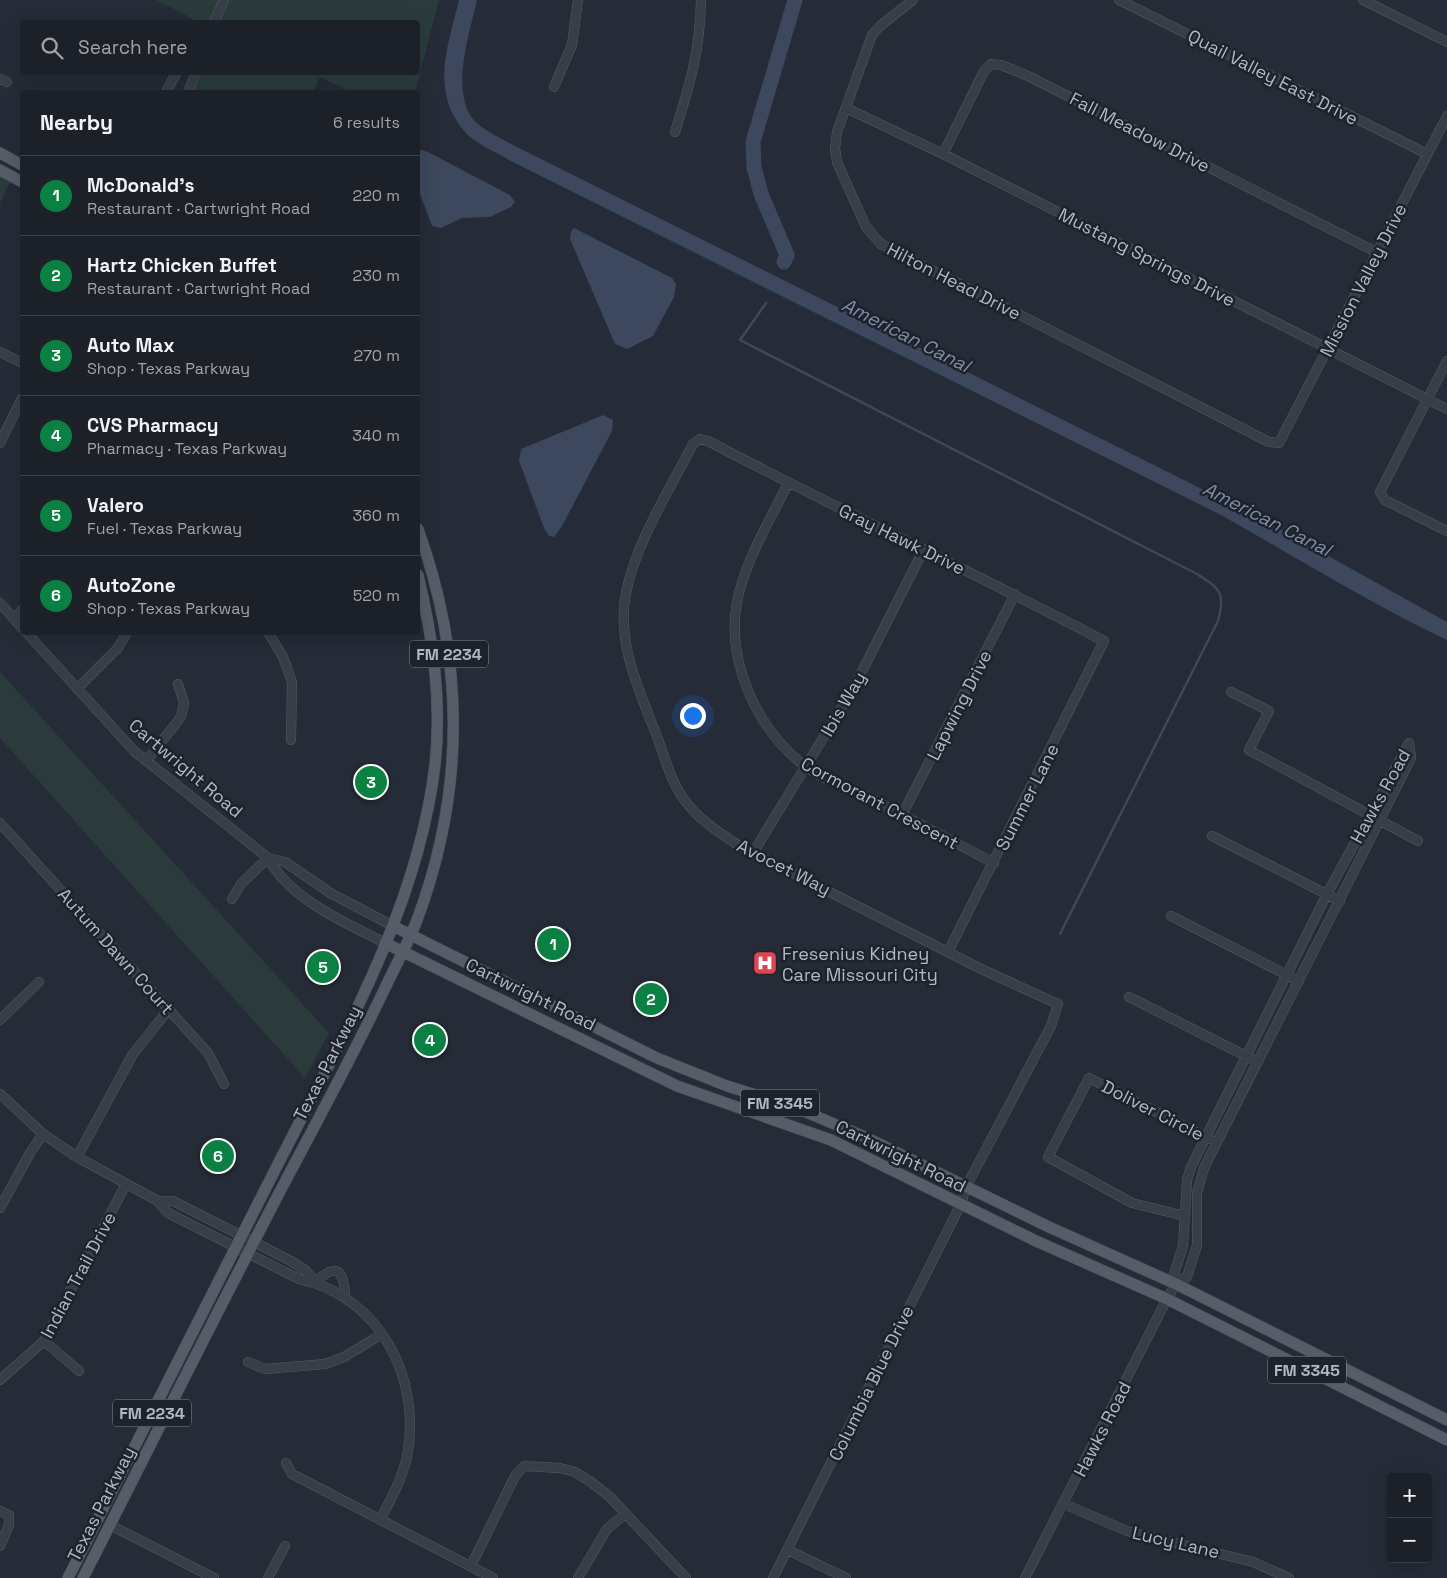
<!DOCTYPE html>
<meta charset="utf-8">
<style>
:root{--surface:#1c2029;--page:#292d35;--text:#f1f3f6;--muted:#a0a3a8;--line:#3a3e46;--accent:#0b8043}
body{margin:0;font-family:"Space Grotesk",sans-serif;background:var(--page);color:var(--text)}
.controls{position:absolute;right:15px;bottom:15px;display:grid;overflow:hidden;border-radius:5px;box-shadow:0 5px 20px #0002}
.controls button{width:45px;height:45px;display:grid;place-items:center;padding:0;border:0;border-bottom:1px solid var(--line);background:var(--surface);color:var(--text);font:25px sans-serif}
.you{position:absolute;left:692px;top:715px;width:18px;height:18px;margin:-12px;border:4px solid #fff;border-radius:50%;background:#1a73e8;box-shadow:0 0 0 8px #1a73e833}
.badge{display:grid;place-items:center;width:32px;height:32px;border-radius:50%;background:var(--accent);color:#fff;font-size:16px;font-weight:700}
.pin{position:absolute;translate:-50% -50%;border:2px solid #fff;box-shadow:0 1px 5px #0006}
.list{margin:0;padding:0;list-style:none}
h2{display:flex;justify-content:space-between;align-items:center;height:65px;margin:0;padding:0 20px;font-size:21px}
h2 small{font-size:16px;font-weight:400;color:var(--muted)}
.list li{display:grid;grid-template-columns:32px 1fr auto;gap:15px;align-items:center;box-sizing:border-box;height:80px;padding:0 20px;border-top:1px solid var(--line)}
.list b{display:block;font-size:19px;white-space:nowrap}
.list p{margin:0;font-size:16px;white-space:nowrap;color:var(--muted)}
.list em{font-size:16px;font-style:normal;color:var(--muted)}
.icon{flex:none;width:28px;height:28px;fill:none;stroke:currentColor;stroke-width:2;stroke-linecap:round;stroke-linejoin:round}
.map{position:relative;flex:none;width:1447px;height:1578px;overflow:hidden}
.search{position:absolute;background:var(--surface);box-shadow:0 5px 20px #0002;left:20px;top:20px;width:400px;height:55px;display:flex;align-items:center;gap:12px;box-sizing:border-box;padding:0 18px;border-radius:5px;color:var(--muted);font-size:19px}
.panel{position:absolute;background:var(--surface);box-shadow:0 5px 20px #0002;left:20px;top:90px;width:400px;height:545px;border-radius:5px}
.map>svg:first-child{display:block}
</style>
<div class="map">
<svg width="1447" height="1578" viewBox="0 0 1447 1578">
<rect width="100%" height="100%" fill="#252b37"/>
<path fill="#2b3b3c" d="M 156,0 L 439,0 L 415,92 L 351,92 L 320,77 L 313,92 L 193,92 L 201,73 L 418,72 L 418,22 L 199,22 Z
M 0,176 L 10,182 L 0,203 Z
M 0,672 L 329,1033 L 305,1078 L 0,738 Z"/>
<path fill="#3d485e" d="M 459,0 L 477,0 C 470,32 453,82 469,113 C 477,128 496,135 509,143 L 1262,519 L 1447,622 L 1447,640 C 1369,603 1296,557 1221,515 L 509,160 C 496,152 476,144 466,133 C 429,92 448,46 459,0 Z
M 418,149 L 428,152 L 510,195 L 515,202 L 511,207 L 490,217 L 462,218 L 441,228 L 432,226 L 418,189 Z
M 574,228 L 672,278 L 676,284 L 674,297 L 653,336 L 627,349 L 615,344 L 570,239 L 571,231 Z
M 603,415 L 613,420 L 612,431 L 561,528 L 554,537 L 549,536 L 544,528 L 519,461 L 521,449 Z"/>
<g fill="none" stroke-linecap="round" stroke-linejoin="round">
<path stroke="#3d485e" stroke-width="2.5" d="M 766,303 L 740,340 L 1197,574 C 1220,589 1226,592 1218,621 L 1060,934"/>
<path stroke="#3d485e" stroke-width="15" d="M 784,262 L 787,255 L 761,194 L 754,167 L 753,142 L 795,0"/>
<defs>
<path id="minor" d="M 913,0 L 880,26 L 872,35 L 837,132 L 835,148 L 837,162 L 866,227 L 881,244 L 1269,442 L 1279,443 L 1447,116
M 1119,0 L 1427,154
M 1363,0 L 1447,42
M 214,22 L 224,0
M 0,79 L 7,82
M 554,87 L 572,45 L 578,0
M 166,92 L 177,72
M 188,92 L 196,72
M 846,108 L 943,154 L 1447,409
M 675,132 C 690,84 700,52 701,0
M 943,154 L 984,71 L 991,64 L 1001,65 L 1028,76 L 1378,253
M 0,352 L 22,363
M 1447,361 L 1380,492 L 1385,500 L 1447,531
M 0,443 L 22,398
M 788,483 C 770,521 745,560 737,602 C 726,661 757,730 805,766 C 822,780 847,787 866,796 C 909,818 952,841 994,863
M 0,603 L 22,628
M 14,619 L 22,610
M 26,632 L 134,751 L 268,858 C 291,900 344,922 385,943
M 268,632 L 283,657 L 292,682 L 291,740
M 77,689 L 118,648 L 127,632
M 1231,692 L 1269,711 L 1249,750 L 1418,841
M 146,761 L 181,717 L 184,703 L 178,684
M 902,815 L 1015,594
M 0,823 L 208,1053 L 224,1084
M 1212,836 L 1340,901
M 753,853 L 854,687 L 924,549
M 268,858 L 285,862 L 332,894 L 393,926
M 232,899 L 241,884 L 268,858
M 1171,916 L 1299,981
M 1129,997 L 1258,1062
M 0,1020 L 39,982
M 0,1094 L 43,1134 L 77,1157 L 158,1201 L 168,1213 L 299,1279 C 381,1296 422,1380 407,1457 C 402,1479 390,1501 380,1520
M 77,1157 L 133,1054 L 169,1009
M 158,1201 L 173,1201 L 291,1261 L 305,1270 L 316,1282
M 0,1208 L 30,1153 L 43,1134
M 1185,1216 L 1132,1203 L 1048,1157 L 1089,1078 L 1210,1139
M 1178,1280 L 1174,1274 L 1183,1246 L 1187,1180 L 1191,1167 L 1327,894 L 1409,743
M 316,1282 C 337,1261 344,1271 345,1296
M 44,1341 L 79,1371
M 248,1362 L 265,1369 L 325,1364 L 344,1357 L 382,1334
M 0,1380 L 44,1341 L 126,1184
M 286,1463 L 292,1474 L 493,1578
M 1064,1504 L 1127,1531 L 1253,1562 L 1289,1578
M 0,1511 L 9,1515 L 9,1525 L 0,1546
M 110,1525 L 214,1578
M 788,1550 L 846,1578
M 471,1566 L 515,1476 L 524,1466 L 560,1468 L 575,1472 L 591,1482 L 610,1497 L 686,1578
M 268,1578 L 285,1546
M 578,1578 L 607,1529 L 625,1514
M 773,1578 L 961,1204 L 966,1187 L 1051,1026 L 1058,1004 L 981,969 L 741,847 C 720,833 698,820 683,798 C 671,781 665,759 658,739 C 640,692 616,644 626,593 C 636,542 670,489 693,444 L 700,439 L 708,441 C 839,510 973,572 1104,641 L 948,952
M 1025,1578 L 1167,1299 L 1178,1280 L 1187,1277 L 1197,1245 L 1197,1193 L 1204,1168 L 1411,758 L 1409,743"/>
<path id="major" d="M 0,153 L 22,165
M 0,170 L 22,182
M 393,926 L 657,1058 L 727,1086 L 794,1107 L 865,1137 L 1049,1227 L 1176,1284 L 1447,1420
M 385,943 L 677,1086 L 831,1140 L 1036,1241 L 1167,1299 L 1447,1440
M 68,1578 C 138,1440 208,1302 278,1164 C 342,1038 418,908 435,765 C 442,701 433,638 418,575
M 83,1578 C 147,1452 210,1326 275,1201 C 312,1130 351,1060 385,988 C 396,965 408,943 417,920 C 466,789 465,660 418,529"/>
</defs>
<use href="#minor" stroke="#565b66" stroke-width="10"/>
<use href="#major" stroke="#414651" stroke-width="12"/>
<use href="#minor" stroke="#383d48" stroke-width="9"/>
<use href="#major" stroke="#565c68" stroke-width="11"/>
</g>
<defs>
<symbol id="hospital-square" viewBox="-11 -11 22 22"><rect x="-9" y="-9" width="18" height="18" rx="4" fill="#e0444e" stroke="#1d222d"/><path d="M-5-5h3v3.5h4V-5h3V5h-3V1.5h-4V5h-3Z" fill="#fff"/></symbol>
</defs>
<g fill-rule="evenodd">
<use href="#hospital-square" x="751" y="949" width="28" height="28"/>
</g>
<g text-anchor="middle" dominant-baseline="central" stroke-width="5" stroke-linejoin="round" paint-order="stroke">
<g fill="#1d222d" stroke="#868b97" stroke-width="1">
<rect x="410" y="640.5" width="78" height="27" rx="4"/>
<rect x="741" y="1089.5" width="78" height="27" rx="4"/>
<rect x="1268" y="1356.5" width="78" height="27" rx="4"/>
<rect x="113" y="1399.5" width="78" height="27" rx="4"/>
</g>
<g font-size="16" font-weight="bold" fill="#b3b8c4">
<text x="449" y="654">FM 2234</text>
<text x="780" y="1103">FM 3345</text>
<text x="1307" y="1370">FM 3345</text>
<text x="152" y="1413">FM 2234</text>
</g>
<g font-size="18" fill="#b3b8c4" stroke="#1d222d">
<text transform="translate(1273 77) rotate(27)">Quail Valley East Drive</text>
<text transform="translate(1140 132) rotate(27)">Fall Meadow Drive</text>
<text transform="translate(1147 257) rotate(27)">Mustang Springs Drive</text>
<text transform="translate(1363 280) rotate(-63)">Mission Valley Drive</text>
<text transform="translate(954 281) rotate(27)">Hilton Head Drive</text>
<text transform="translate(902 539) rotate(26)">Gray Hawk Drive</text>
<text transform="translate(843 704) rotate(-60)">Ibis Way</text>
<text transform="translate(959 705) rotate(-63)">Lapwing Drive</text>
<text transform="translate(186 768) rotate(40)">Cartwright Road</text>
<text transform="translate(1380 796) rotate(-61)">Hawks Road</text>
<text transform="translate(1027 797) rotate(-63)">Summer Lane</text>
<text transform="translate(880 803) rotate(28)">Cormorant Crescent</text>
<text transform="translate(784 867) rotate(27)">Avocet Way</text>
<text transform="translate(116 951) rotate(48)">Autum Dawn Court</text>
<text transform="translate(531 994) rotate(26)">Cartwright Road</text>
<text transform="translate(327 1063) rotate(-63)">Texas Parkway</text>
<text transform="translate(1153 1110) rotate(27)">Doliver Circle</text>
<text transform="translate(901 1156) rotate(26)">Cartwright Road</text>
<text transform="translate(78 1275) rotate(-62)">Indian Trail Drive</text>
<text transform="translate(871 1383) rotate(-64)">Columbia Blue Drive</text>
<text transform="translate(1102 1429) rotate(-63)">Hawks Road</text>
<text transform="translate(101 1504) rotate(-63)">Texas Parkway</text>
<text transform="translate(1176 1542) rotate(13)">Lucy Lane</text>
</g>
<g font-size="18" fill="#b3b8c4" stroke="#1d222d" text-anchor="start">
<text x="782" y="953">Fresenius Kidney<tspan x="782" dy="21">Care Missouri City</tspan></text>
</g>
<g font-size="19" font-style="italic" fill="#7f8da8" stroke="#1d222d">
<text transform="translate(906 335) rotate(27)">American Canal</text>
<text transform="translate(1267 519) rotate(27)">American Canal</text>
</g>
</g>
</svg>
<div class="controls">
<button>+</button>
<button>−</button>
</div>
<div class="you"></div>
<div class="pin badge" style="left:553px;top:944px">1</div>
<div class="pin badge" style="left:651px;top:999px">2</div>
<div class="pin badge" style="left:371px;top:782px">3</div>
<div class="pin badge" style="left:430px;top:1040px">4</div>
<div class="pin badge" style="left:323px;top:967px">5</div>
<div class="pin badge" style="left:218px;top:1156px">6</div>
<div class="search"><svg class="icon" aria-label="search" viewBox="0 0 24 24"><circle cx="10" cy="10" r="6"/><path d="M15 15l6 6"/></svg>Search here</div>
<section class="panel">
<h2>Nearby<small>6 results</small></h2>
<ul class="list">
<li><span class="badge">1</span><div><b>McDonald's</b><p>Restaurant · Cartwright Road</p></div><em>220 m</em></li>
<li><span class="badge">2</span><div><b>Hartz Chicken Buffet</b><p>Restaurant · Cartwright Road</p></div><em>230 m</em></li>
<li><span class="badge">3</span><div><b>Auto Max</b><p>Shop · Texas Parkway</p></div><em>270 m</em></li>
<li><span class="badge">4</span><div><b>CVS Pharmacy</b><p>Pharmacy · Texas Parkway</p></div><em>340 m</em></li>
<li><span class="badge">5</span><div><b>Valero</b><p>Fuel · Texas Parkway</p></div><em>360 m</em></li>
<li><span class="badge">6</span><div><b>AutoZone</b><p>Shop · Texas Parkway</p></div><em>520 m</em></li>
</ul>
</section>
</div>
